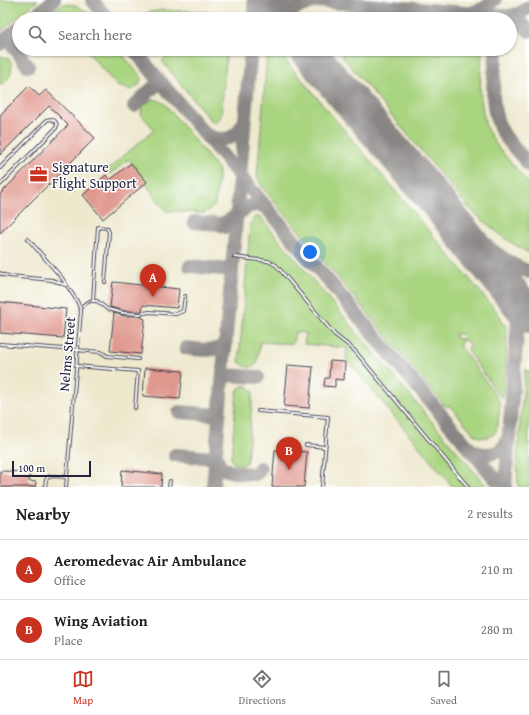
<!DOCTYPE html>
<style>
:root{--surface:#fff;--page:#f2f2f2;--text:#202124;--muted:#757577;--line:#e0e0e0;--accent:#c8321e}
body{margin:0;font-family:"Gentium Book Plus",serif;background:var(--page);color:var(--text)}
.scale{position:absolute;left:12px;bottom:10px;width:79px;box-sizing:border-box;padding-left:4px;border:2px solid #22223b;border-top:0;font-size:11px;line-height:14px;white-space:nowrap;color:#22223b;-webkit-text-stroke:3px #fff;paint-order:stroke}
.you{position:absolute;left:310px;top:252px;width:14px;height:14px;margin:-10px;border:3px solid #fff;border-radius:50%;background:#1a73e8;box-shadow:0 0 0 6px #1a73e833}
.badge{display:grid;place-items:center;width:26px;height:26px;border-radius:50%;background:var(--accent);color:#fff;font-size:13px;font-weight:700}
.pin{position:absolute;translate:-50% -33px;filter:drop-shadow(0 1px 2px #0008)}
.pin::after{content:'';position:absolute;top:21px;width:14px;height:12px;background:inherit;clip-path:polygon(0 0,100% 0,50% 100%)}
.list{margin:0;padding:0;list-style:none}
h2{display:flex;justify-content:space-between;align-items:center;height:52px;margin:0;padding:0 16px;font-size:17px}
h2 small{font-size:13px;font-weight:400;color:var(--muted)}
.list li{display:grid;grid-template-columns:26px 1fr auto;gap:12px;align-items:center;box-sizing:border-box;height:60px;padding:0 16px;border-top:1px solid var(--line)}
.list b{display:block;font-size:15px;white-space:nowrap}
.list p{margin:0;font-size:13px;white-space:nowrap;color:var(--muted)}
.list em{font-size:13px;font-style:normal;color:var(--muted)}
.icon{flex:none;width:22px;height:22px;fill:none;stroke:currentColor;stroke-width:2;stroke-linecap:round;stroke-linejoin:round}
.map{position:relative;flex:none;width:529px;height:487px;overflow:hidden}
.search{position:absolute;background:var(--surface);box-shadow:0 1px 3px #0004;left:12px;right:12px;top:12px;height:44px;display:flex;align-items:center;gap:10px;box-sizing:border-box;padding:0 14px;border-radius:22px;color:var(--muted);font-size:15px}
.sheet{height:172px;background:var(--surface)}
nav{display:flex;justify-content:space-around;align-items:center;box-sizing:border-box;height:56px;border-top:1px solid var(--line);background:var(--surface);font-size:11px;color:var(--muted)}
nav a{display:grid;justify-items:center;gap:2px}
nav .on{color:var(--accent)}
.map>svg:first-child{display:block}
</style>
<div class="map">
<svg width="529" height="487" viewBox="0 0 529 487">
<rect width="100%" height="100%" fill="#fff"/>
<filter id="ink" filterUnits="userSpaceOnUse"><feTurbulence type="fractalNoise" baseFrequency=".025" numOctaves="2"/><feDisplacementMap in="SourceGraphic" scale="8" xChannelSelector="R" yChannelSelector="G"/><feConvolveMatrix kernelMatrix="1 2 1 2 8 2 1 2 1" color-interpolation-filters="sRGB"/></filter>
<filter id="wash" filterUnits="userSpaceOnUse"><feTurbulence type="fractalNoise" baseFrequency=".012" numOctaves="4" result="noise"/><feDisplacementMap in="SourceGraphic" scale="16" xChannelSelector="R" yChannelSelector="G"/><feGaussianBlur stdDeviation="0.9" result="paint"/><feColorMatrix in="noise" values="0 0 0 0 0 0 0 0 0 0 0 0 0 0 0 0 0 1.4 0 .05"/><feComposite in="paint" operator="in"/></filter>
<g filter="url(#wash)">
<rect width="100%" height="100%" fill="#eee8cd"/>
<path fill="#a9d480" stroke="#667b5e" d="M 0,0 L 38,0 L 0,32 Z
M 64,4 L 75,5 L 88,12 L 94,19 L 43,19 L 52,12 Z
M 162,10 L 217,12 L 229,19 L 140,19 L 141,17 L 149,12 Z
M 85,49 L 118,49 L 142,78 L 138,86 L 131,90 L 117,86 Z
M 176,49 L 227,49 L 221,116 L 219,120 L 215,123 L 211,121 L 162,61 Z
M 273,49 L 276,49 L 498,313 L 500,316 L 502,324 L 507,326 L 506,369 L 502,398 L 499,395 L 469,353 L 468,348 L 470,346 L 465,340 L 464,340 L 462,339 L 463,334 L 455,334 L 455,338 L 461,339 L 463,341 L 459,345 L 495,394 C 497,398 500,402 500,406 C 500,409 499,412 499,415 C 498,420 498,426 496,431 C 491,439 481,439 474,434 L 449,405 L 446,407 L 263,188 L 257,177 L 267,56 L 272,56 Z
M 342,49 L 482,49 L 480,92 L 483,112 L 486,127 L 491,136 L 498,147 L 529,184 L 529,253 C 506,241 488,225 469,208 L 342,56 L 343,55 L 342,52 Z
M 0,56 L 8,58 L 12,63 C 11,76 10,78 0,86 Z
M 153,99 L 158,100 L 165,104 L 219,170 L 215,204 C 212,209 209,211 203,213 L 166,211 L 145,183 L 129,159 L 110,174 L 106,171 L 154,130 L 141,114 L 142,107 Z
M 255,216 L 261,218 L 487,487 L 453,487 L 346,359 L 347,348 L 304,344 L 306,333 L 295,332 L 293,344 L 260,342 L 257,364 C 250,369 246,368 239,362 L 250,226 Z
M 525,370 L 529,371 L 529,487 L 518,487 L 517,459 Z
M 242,386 L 248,386 L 253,392 L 247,462 C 242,466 239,466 233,463 L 231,458 L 237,392 L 238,389 Z"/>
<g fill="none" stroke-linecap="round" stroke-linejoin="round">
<path stroke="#888584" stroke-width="14" d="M 92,0 L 108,19
M 304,0 L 505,16 C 516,19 523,23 529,31
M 473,12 L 483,9 L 495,0
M 505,16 C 514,16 522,13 529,7
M 31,19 L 54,0
M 253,19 L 255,0
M 276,19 L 293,9 L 316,1
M 7,38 L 28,66
M 0,44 L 19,28
M 133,49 L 502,487
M 497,49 C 494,77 487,111 505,136 C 512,146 521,155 529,165
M 134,106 L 160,81
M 204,133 C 214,140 228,142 237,133 C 240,130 242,125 244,122
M 438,203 L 483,244 L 512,264 L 529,272
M 194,222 L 219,224 L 226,227
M 219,224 C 238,222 246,196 267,208
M 190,266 L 232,270
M 186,348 C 195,349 216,353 223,345 C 224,344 225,341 226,339
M 223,375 L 258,377
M 179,412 L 219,415
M 470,449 C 486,458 505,455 509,435
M 216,454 C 218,475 239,473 255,474 L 258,472 L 260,468
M 175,455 L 215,458
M 213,487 L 251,49
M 505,487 L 518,320 C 517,309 513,299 507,290"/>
<path stroke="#888584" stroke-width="36" d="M 265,0 L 281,19
M 306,49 L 438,203 L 529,315"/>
</g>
<g id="blocks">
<path fill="#e0988e" d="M 29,86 L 39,96 L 46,90 L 95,138 L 0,233 L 0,194 L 68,125 L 49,106 L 0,155 L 0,115 Z
M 131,163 L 147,182 L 103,219 L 83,195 L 106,175 L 110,180 Z
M 113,282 L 179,289 L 177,308 L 143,305 L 142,311 L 124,311 L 110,307 Z
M 0,302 L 66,309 L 63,338 L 0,333 Z
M 114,313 L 124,316 L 142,316 L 142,318 L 145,319 L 141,354 L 110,351 Z
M 330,361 L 345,362 L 344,380 L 335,379 L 335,387 L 324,386 L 325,378 L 329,378 Z
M 288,365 L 313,367 L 309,408 L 284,406 Z
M 145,368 L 183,371 L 180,399 L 143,396 Z
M 275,450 L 307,452 L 304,487 L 272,487 Z
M 122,470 L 162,474 L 161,487 L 121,487 Z
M 0,471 L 30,472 L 29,481 L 36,482 L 35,487 L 0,487 Z"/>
</g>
</g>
<g filter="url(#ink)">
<use href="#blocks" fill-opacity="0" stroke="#414051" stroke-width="1"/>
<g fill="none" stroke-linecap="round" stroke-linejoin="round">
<defs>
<path id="lane" d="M 0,168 L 47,120 L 51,119 L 55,121 L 57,125 L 56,128 L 0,185
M 28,239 L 62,278 L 77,301 L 81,311 L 66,487
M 234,257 L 268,261 L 276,265 L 335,335 L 348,345 L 355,351 L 468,487
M 0,273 L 3,275 L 9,276 L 52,280 L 58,282 L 65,285
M 93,301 L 98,227 L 107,228 L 109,232 L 105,282
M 80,307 L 90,301 L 97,301 L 107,309 L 124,313 L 140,314 L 149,312 L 176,314 L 183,311 L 185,296
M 0,344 L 101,352 L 107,356 L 138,359
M 76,366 L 138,371 L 135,408
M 258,411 L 328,417 L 322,487
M 306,445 L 325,447
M 45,487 L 46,480 L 48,477 L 54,476 L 67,477
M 169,487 L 170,481"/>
</defs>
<use href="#lane" stroke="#414051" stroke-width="4"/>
<use href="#lane" stroke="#fff" stroke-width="2"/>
</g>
</g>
<defs>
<symbol id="office-bare" viewBox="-9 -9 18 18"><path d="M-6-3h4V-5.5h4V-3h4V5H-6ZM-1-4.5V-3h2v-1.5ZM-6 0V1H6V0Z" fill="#c8321e" stroke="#fff" stroke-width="2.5" paint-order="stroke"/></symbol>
</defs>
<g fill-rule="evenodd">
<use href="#office-bare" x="26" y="162" width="25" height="25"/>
</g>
<g text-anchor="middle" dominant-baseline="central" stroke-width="3" stroke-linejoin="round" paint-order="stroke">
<g font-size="14" fill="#22223b" stroke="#fff" text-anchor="start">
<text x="52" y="167">Signature<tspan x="52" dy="16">Flight Support</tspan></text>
</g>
<g font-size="14" fill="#22223b" stroke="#fff">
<text transform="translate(67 354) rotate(-85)">Nelms Street</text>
</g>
</g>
</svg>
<div class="scale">100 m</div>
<div class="you"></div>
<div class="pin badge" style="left:153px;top:297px">A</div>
<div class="pin badge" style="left:289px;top:470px">B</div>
<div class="search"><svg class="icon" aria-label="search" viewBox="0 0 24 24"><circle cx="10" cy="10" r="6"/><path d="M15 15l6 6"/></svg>Search here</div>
</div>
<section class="sheet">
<h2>Nearby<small>2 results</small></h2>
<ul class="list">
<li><span class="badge">A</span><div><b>Aeromedevac Air Ambulance</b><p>Office</p></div><em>210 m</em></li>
<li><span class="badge">B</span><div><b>Wing Aviation</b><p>Place</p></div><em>280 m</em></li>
</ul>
</section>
<nav>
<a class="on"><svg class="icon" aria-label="map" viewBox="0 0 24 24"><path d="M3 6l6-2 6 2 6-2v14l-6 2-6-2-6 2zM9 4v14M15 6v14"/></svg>Map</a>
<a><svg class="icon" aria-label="directions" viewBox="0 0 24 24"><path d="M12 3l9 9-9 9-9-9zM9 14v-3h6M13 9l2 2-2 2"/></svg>Directions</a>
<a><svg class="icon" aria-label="saved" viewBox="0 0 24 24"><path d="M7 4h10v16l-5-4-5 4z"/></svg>Saved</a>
</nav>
